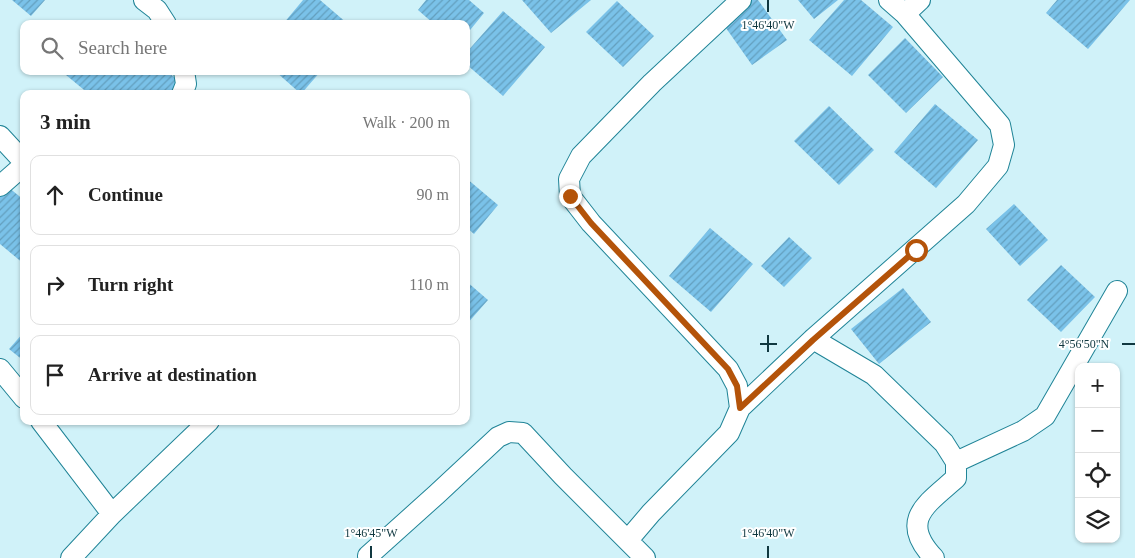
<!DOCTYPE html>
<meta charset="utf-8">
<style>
:root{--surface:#fff;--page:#f2f2f2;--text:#222;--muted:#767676;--line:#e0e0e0}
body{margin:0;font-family:"Times New Roman",serif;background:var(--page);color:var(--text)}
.controls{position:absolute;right:15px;bottom:15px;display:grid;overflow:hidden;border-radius:10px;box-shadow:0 1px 4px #0004}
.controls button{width:45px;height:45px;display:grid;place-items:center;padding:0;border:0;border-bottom:1px solid var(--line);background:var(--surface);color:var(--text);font:25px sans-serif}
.stop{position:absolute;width:15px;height:15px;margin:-11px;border:4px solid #b45309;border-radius:50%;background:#fff}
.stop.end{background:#b45309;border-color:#fff;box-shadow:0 1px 5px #0008}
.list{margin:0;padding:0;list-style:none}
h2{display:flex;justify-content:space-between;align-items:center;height:65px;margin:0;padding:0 20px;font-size:21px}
h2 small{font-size:16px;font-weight:400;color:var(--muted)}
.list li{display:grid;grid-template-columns:32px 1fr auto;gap:15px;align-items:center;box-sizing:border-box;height:80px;margin:0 10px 10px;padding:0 10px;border:1px solid var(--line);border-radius:10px}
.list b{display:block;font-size:19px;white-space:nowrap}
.list em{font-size:16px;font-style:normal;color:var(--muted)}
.icon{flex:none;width:28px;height:28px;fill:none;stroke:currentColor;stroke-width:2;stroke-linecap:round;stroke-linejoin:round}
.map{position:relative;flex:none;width:1135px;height:558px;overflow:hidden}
.search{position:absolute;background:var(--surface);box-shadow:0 1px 4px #0004;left:20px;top:20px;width:450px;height:55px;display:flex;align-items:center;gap:12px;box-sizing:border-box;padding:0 18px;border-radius:10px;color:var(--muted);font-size:19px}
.panel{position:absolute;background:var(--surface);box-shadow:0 1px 4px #0004;left:20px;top:90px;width:450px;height:335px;border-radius:10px}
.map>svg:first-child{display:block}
</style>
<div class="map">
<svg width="1135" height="558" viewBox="0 0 1135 558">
<defs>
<pattern id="building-hatch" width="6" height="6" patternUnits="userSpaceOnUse" patternTransform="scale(1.25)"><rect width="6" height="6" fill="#7ac2e9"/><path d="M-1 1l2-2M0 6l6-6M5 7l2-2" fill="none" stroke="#639fbe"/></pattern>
</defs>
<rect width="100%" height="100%" fill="#d0f2f9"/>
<path fill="url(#building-hatch)" d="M 12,0 L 45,0 L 31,16 Z
M 303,0 L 320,0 L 348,24 L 283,24 Z
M 426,0 L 469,0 L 484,13 L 466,35 L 466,24 L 434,24 L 418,10 Z
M 522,0 L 591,0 L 551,33 Z
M 751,0 L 758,0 L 787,40 L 752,65 L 721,21 Z
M 798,0 L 838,0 L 814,19 Z
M 844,0 L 861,0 L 893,27 L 852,76 L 809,40 Z
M 1057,0 L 1130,0 L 1088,49 L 1046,13 Z
M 617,1 L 654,36 L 623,67 L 586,32 Z
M 503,11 L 545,47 L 503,96 L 466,64 L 466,53 Z
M 905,38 L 943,77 L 906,113 L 868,75 Z
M 69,71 L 167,71 L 181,83 L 172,94 L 89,94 L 66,75 Z
M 275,71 L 321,71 L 301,94 Z
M 935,104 L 978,140 L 936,188 L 894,152 Z
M 829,106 L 874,150 L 839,185 L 794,141 Z
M 466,178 L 498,205 L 474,234 L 466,227 Z
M 8,187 L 24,200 L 24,264 L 0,244 L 0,197 Z
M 1014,204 L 1048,240 L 1020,266 L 986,229 Z
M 710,228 L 753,264 L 711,312 L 669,276 Z
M 789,237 L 812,258 L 784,287 L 761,266 Z
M 1061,265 L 1095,297 L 1061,332 L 1027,300 Z
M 466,281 L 488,300 L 466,325 Z
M 903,288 L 931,322 L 879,364 L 851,329 Z
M 24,332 L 24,361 L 9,349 Z"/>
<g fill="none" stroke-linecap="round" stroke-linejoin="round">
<defs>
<path id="minor" d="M 144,0 L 157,10 L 166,24
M 905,14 L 920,0
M 182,94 L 186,84 L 184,71
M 0,136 L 24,162
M 0,186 L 24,165
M 813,339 L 874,375 L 944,443 L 956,462 L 956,478 C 927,504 898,520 934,558
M 0,369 L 24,398
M 740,408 L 813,339 L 966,204 L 998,166 L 1004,145 L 1000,125 L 905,14 L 889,0
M 41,421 L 112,514
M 956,462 L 1023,431 L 1045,416 L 1117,291
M 628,540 L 651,513 L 729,433 L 740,408 L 737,386 L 728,369 L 591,223 L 570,196 L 569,179 L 581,156 L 652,83 L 741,0
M 368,556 L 437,494 L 498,437 L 509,432 L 523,433 L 563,476 L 645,558
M 71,558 L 112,514 L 209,421"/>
</defs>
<use href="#minor" stroke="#208497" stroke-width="22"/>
<use href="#minor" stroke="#fff" stroke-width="20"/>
</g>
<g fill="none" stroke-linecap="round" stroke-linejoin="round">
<path stroke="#b45309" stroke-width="6" d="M 570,196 L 591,223 L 728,369 L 737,386 L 740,408 L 813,340 L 916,250"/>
</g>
<path fill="none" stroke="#103840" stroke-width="2" d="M 768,0 L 768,12M 768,335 L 768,352M 760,344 L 777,344M 1122,344 L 1135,344M 371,546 L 371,558M 768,546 L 768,558"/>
<g font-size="12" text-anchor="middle" fill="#103840" stroke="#fff" stroke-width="4" stroke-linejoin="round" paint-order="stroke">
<text x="768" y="29">1°46'40"W</text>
<text x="1084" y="348">4°56'50"N</text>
<text x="371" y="537">1°46'45"W</text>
<text x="768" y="537">1°46'40"W</text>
</g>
</svg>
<div class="controls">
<button>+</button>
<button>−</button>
<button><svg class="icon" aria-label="locate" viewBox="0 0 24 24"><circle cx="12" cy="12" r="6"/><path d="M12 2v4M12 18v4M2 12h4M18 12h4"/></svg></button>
<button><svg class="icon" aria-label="layers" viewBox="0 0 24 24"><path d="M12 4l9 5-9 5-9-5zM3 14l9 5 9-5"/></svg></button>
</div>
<div class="stop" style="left:916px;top:250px"></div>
<div class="stop end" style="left:570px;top:196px"></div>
<div class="search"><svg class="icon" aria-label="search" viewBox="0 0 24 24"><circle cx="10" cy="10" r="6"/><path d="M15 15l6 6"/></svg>Search here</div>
<section class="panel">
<h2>3 min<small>Walk · 200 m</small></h2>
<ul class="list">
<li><svg class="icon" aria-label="ahead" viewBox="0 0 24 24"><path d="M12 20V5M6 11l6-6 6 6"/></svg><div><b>Continue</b></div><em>90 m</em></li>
<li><svg class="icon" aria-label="right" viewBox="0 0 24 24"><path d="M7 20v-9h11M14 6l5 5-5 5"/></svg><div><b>Turn right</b></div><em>110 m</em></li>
<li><svg class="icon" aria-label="arrive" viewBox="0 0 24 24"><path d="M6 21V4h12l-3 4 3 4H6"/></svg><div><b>Arrive at destination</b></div></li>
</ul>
</section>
</div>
